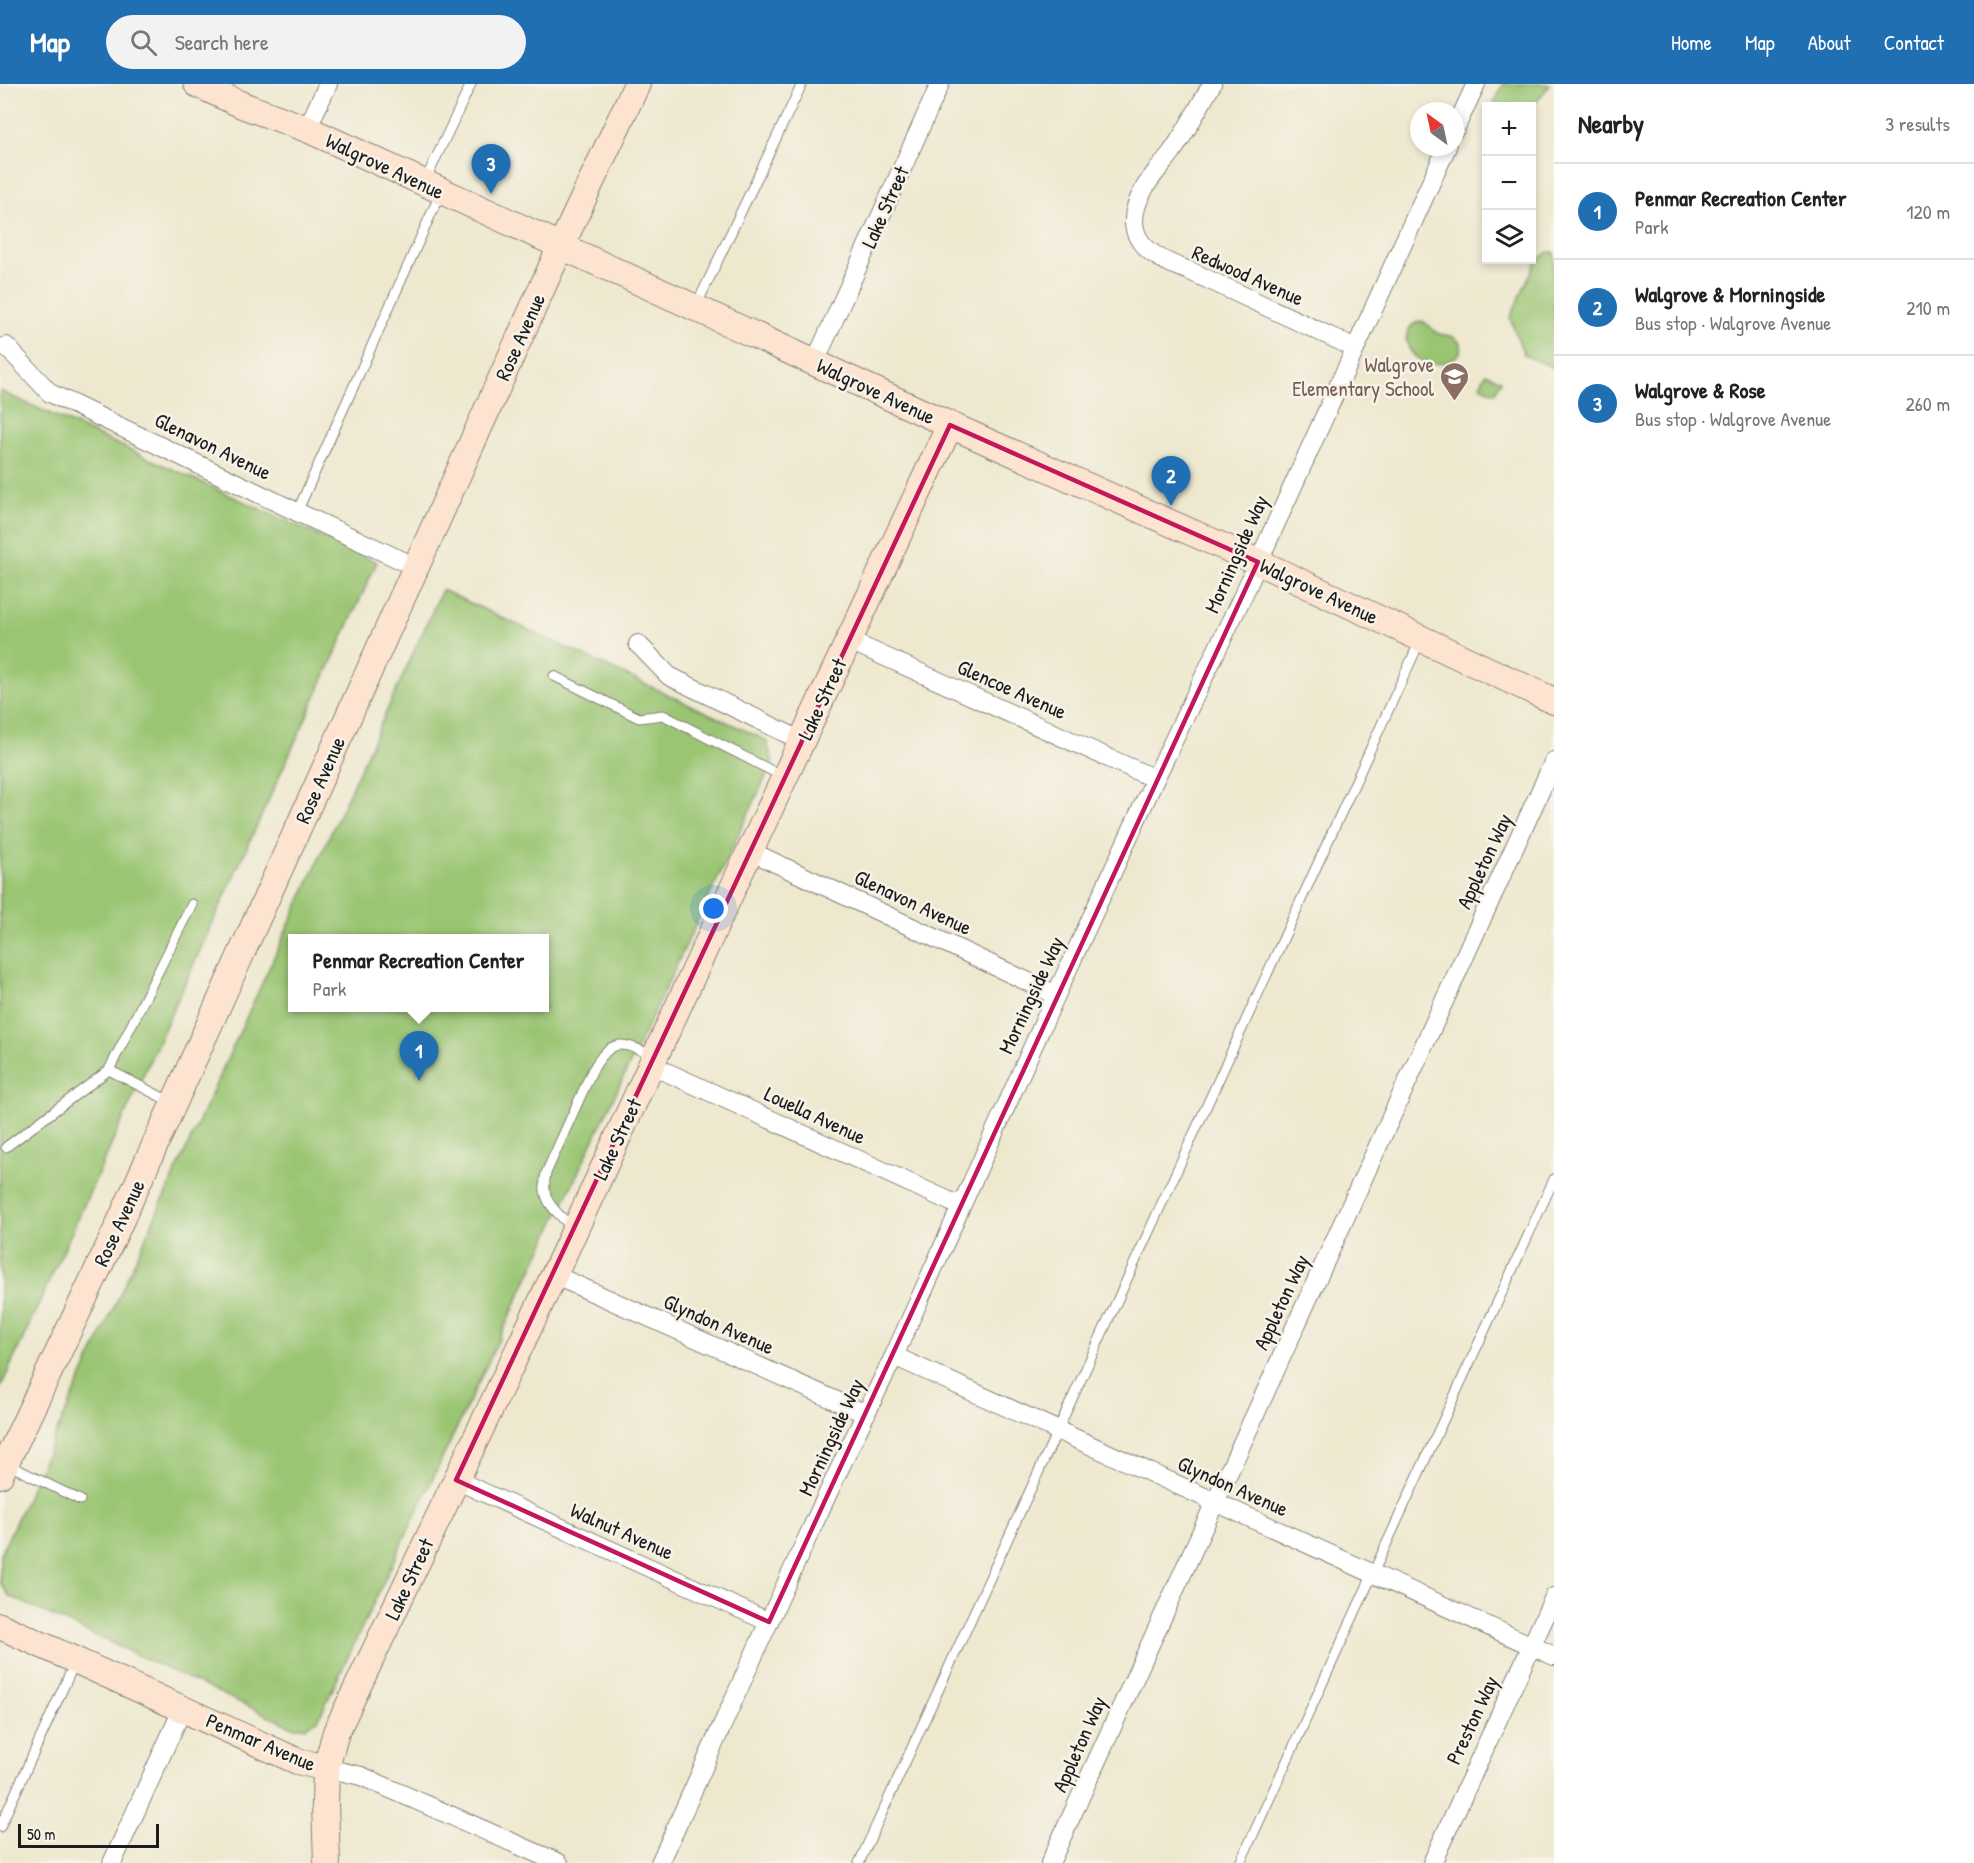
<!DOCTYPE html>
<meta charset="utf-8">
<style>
:root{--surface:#fff;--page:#f2f2f2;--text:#222;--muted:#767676;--line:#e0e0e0;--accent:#1f6fb2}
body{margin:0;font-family:"Patrick Hand",sans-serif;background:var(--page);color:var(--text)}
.controls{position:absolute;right:18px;top:18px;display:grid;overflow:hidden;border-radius:0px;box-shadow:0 3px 9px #0003}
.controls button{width:54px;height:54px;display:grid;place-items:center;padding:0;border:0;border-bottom:2px solid var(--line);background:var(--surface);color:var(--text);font:30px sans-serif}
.compass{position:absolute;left:1410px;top:18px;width:54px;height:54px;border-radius:50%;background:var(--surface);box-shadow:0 3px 9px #0003;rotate:327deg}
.scale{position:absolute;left:18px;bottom:15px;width:141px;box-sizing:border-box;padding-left:6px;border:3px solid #1c1c1c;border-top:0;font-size:16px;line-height:21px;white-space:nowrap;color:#1c1c1c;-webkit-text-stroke:4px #f7f3e8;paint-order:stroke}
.you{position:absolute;left:714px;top:825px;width:21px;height:21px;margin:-15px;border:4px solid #fff;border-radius:50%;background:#1a73e8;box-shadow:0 0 0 9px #1a73e833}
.badge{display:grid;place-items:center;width:39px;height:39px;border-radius:50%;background:var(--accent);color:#fff;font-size:20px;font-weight:700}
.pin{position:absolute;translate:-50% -50px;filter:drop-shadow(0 2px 3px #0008)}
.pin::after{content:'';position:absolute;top:32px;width:21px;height:18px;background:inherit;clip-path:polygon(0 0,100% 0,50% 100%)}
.popup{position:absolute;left:288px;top:850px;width:261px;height:78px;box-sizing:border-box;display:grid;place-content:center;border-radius:0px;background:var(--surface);filter:drop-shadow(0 2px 4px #0005);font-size:20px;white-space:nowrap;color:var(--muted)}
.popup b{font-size:22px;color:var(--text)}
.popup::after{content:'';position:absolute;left:50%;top:100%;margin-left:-12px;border:12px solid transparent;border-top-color:var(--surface)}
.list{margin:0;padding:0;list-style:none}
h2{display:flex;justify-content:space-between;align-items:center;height:78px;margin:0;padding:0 24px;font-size:26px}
h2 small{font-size:20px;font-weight:400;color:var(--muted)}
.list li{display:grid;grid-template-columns:39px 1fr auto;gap:18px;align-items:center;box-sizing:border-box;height:96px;padding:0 24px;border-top:2px solid var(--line)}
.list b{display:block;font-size:22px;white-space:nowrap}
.list p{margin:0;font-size:20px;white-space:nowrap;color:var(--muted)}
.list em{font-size:20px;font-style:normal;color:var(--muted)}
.icon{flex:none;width:33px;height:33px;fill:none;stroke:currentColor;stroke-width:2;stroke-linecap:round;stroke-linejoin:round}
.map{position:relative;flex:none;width:1554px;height:1779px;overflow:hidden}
header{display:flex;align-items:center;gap:36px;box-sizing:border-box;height:84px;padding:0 30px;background:var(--accent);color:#fff}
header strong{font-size:28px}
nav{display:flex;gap:33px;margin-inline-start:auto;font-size:21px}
.search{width:420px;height:54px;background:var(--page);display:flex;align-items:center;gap:15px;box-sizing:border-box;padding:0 21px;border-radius:33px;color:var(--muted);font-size:22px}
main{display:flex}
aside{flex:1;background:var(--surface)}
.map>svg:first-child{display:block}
</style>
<header>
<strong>Map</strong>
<div class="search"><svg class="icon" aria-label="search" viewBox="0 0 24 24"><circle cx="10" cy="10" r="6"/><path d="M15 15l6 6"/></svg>Search here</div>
<nav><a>Home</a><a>Map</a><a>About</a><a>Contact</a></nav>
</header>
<main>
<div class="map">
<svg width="1554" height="1779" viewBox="0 0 1554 1779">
<rect width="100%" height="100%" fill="#f7f3e8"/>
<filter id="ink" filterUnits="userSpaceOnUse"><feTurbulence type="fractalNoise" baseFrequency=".0167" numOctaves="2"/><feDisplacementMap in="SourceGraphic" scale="12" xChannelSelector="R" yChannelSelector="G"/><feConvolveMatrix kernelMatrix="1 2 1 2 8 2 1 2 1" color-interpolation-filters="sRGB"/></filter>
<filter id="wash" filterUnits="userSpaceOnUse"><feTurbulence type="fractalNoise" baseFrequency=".008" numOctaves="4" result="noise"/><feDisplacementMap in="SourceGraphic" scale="24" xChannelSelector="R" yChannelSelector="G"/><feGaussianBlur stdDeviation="1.35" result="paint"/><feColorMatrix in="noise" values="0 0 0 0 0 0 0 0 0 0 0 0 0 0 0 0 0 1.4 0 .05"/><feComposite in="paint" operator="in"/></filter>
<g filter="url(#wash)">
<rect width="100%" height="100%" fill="#eee8cf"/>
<path fill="#9ac572" stroke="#5b7047" stroke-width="1.5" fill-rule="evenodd" d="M 1503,0 L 1550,0 L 1532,24 L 1532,22 L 1493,22 Z
M 1548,168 L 1554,168 L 1554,284 L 1524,271 L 1510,234 L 1536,177 Z
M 1422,237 C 1428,240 1431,245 1437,249 C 1442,252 1449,250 1455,254 C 1474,268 1447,280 1433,280 C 1409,279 1393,244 1422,237 Z
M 1486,289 L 1501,296 L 1495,309 L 1480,302 Z
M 0,307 L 377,478 L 0,1305 Z
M 442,506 L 766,656 L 773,678 L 318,1636 L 305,1643 L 293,1643 L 9,1512 L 0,1498 L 0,1472 ZM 293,854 L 545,854 L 545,924 L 293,924 Z"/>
</g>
<g filter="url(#ink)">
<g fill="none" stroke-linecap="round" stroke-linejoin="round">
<defs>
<path id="lane" d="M 425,97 L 471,0
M 696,222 L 802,0
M 297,428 L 441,108
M 554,592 L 639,634 L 663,631 L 782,692
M 109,986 L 192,820
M 6,1063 L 109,986 L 171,1018
M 573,1144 C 554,1126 540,1117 546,1089 L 592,987 C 612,953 621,957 653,972
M 7,1380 L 80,1416
M 0,1743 L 75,1578
M 859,1779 L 1420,557
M 1240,1779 L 1554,1095"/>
<path id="street" d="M 1212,0 C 1199,23 1187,46 1172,68 C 1163,80 1151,92 1144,105 C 1117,152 1148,173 1190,187 L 1355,264
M 307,45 L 328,0
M 1455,45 L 1476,0
M 6,262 L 50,309 L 297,428 L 416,483
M 815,278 L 940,0
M 850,557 L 1155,695
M 638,560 L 669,592 L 802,657
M 750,767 L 1056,911
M 651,981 L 960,1122
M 554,1191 L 866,1330
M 894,1272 L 1554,1572
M 456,1396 L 769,1538
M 326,1684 L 361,1692 L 559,1779
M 112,1779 L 183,1624
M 660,1779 C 737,1610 811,1439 894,1272 L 1056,911 L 1155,695 L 1247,503 L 1447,63
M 1050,1779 L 1554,677
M 1432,1779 L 1554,1513"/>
<path id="secondary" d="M 197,0 L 242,21 L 307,45 L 950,341 L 1258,478 L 1554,617
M 0,1391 L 116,1147 L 561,162 L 637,0
M 0,1542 L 297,1677 L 326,1684
M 327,1779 L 325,1720 L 326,1684 L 336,1648 L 554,1191 L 750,767 L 950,341"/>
</defs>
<use href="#lane" stroke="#858276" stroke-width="11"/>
<use href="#street" stroke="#858276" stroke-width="20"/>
<use href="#secondary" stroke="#858276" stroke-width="28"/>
<use href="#lane" stroke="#fff" stroke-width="9"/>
<use href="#street" stroke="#fff" stroke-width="18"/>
<use href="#secondary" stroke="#fde4d0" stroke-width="26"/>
</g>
</g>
<path fill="none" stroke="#c2185b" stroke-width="4.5" stroke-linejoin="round" d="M 950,341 L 1258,478 L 769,1538 L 456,1396 Z"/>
<defs>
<symbol id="school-pin" viewBox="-11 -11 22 30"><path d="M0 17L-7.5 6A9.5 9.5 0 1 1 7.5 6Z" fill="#8d6e63" stroke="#f7f3e8"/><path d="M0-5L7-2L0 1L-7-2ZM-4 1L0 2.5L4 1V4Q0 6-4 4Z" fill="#fff"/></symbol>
</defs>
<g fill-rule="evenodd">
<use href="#school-pin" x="1438" y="276" width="33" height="45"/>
</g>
<g text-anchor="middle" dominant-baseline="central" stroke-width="5" stroke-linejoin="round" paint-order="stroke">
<g font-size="21" fill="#1c1c1c" stroke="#f7f3e8">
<text transform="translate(385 82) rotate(25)">Walgrove Avenue</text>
<text transform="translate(885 123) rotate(-66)">Lake Street</text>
<text transform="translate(1248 191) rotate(24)">Redwood Avenue</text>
<text transform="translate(520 253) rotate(-66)">Rose Avenue</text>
<text transform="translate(876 307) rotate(25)">Walgrove Avenue</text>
<text transform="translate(213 362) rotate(26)">Glenavon Avenue</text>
<text transform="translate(1236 470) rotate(-66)">Morningside Way</text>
<text transform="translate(1319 507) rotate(25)">Walgrove Avenue</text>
<text transform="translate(1012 605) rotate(24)">Glencoe Avenue</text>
<text transform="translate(822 615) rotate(-65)">Lake Street</text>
<text transform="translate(320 696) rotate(-66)">Rose Avenue</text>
<text transform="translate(1484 777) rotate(-65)">Appleton Way</text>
<text transform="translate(913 818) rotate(25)">Glenavon Avenue</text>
<text transform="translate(1031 911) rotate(-65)">Morningside Way</text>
<text transform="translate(815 1031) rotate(25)">Louella Avenue</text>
<text transform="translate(617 1055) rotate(-65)">Lake Street</text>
<text transform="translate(119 1139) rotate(-65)">Rose Avenue</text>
<text transform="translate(1281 1218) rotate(-65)">Appleton Way</text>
<text transform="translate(719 1240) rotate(24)">Glyndon Avenue</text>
<text transform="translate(831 1353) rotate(-65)">Morningside Way</text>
<text transform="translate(1233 1402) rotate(24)">Glyndon Avenue</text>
<text transform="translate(622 1447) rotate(24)">Walnut Avenue</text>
<text transform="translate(409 1495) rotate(-65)">Lake Street</text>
<text transform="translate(1472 1636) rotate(-65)">Preston Way</text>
<text transform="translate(261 1658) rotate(23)">Penmar Avenue</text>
<text transform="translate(1079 1660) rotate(-66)">Appleton Way</text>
</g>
<g font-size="21" fill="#785e54" stroke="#f7f3e8" text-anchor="end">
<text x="1434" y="280">Walgrove<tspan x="1434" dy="24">Elementary School</tspan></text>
</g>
</g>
</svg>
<div class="controls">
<button>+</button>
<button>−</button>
<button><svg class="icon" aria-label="layers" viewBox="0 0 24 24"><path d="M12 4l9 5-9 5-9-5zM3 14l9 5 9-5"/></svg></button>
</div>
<svg class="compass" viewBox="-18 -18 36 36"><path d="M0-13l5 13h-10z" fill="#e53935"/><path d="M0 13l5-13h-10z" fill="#767676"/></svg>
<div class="scale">50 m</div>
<div class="you"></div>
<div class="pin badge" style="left:419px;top:997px">1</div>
<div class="popup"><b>Penmar Recreation Center</b>Park</div>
<div class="pin badge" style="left:1171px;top:422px">2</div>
<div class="pin badge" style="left:491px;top:110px">3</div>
</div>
<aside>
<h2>Nearby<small>3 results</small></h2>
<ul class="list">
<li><span class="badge">1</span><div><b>Penmar Recreation Center</b><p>Park</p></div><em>120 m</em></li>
<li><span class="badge">2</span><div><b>Walgrove &amp; Morningside</b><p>Bus stop · Walgrove Avenue</p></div><em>210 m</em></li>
<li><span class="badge">3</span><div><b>Walgrove &amp; Rose</b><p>Bus stop · Walgrove Avenue</p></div><em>260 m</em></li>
</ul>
</aside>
</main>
